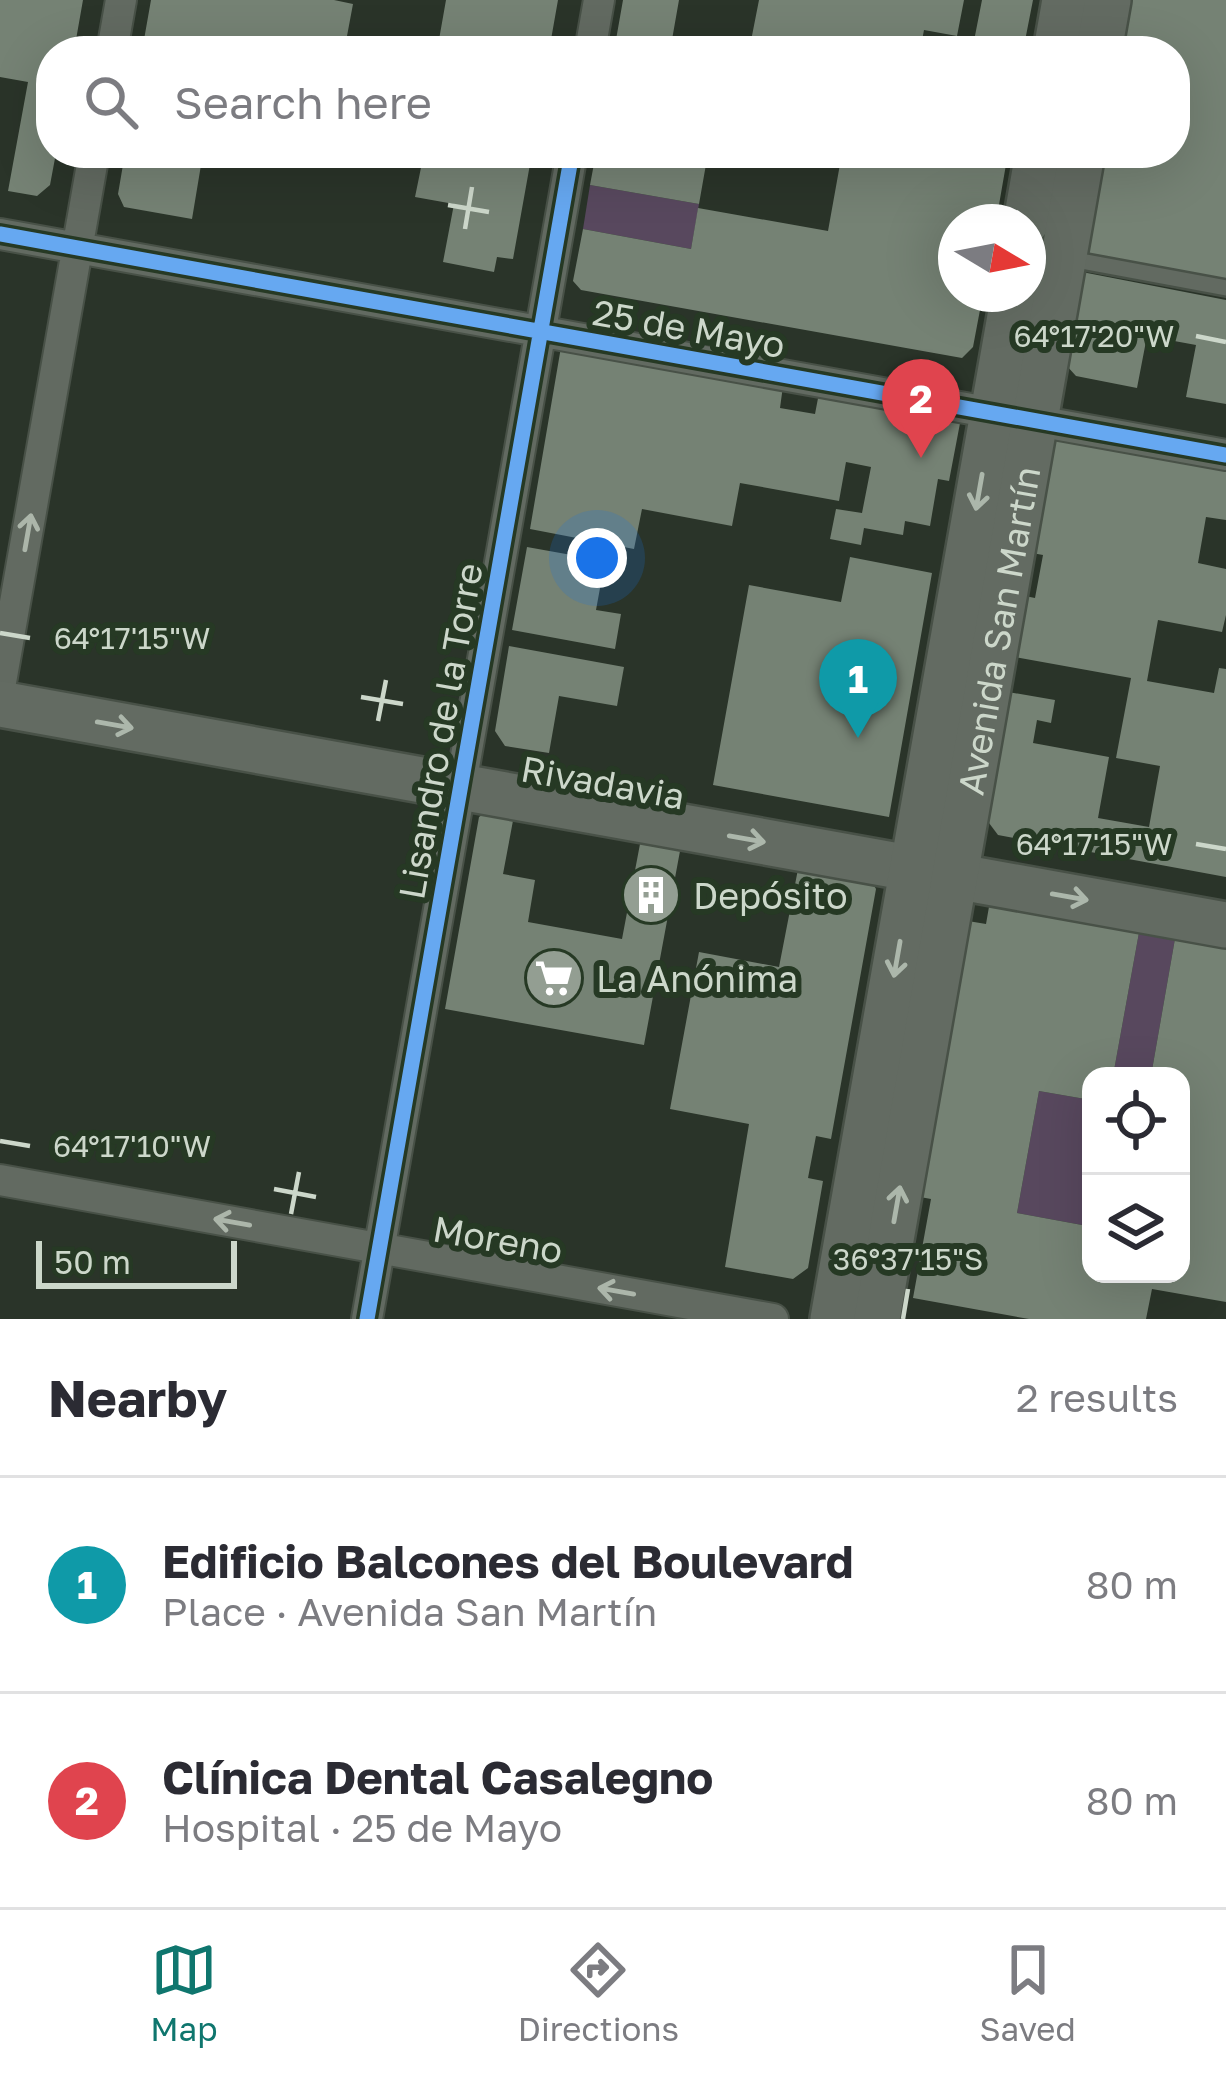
<!DOCTYPE html>
<meta charset="utf-8">
<style>
:root{--surface:#fff;--page:#f7f7f7;--text:#2b2b33;--muted:#7c7c81;--line:#e1e1e2;--accent:#0f766e}
body{margin:0;font-family:"Golos Text",sans-serif;background:var(--page);color:var(--text)}
.controls{position:absolute;right:36px;bottom:36px;display:grid;overflow:hidden;border-radius:24px;box-shadow:0 12px 48px #0002}
.controls button{width:108px;height:108px;display:grid;place-items:center;padding:0;border:0;border-bottom:3px solid var(--line);background:var(--surface);color:var(--text);font:60px sans-serif}
.compass{position:absolute;left:938px;top:204px;width:108px;height:108px;border-radius:50%;background:var(--surface);box-shadow:0 12px 48px #0002;rotate:100deg}
.scale{position:absolute;left:36px;bottom:30px;width:201px;box-sizing:border-box;padding-left:12px;border:6px solid #ccd7ca;border-top:0;font-size:33px;line-height:42px;white-space:nowrap;color:#ccd7ca;-webkit-text-stroke:9px #263924;paint-order:stroke}
.you{position:absolute;left:597px;top:558px;width:42px;height:42px;margin:-30px;border:9px solid #fff;border-radius:50%;background:#1a73e8;box-shadow:0 0 0 18px #1a73e833}
.badge{display:grid;place-items:center;width:78px;height:78px;border-radius:50%;background:var(--accent);color:#fff;font-size:39px;font-weight:700}
.pin{position:absolute;translate:-50% -99px;filter:drop-shadow(0 3px 6px #0008)}
.pin::after{content:'';position:absolute;top:63px;width:42px;height:36px;background:inherit;clip-path:polygon(0 0,100% 0,50% 100%)}
.list{margin:0;padding:0;list-style:none}
h2{display:flex;justify-content:space-between;align-items:center;height:156px;margin:0;padding:0 48px;font-size:51px}
h2 small{font-size:39px;font-weight:400;color:var(--muted)}
.list li{display:grid;grid-template-columns:78px 1fr auto;gap:36px;align-items:center;box-sizing:border-box;height:216px;padding:0 48px;border-top:3px solid var(--line)}
.list b{display:block;font-size:45px;white-space:nowrap}
.list p{margin:0;font-size:39px;white-space:nowrap;color:var(--muted)}
.list em{font-size:39px;font-style:normal;color:var(--muted)}
.icon{flex:none;width:66px;height:66px;fill:none;stroke:currentColor;stroke-width:2;stroke-linecap:round;stroke-linejoin:round}
.map{position:relative;flex:none;width:1226px;height:1319px;overflow:hidden}
.search{position:absolute;background:var(--surface);box-shadow:0 12px 48px #0002;left:36px;right:36px;top:36px;height:132px;display:flex;align-items:center;gap:30px;box-sizing:border-box;padding:0 42px;border-radius:48px;color:var(--muted);font-size:45px}
.sheet{height:588px;background:var(--surface)}
nav{display:flex;justify-content:space-around;align-items:center;box-sizing:border-box;height:168px;border-top:3px solid var(--line);background:var(--surface);font-size:33px;color:var(--muted)}
nav a{display:grid;justify-items:center;gap:6px}
nav .on{color:var(--accent)}
.map>svg:first-child{display:block}
</style>
<div class="map">
<svg width="1226" height="1319" viewBox="0 0 1226 1319">
<rect width="100%" height="100%" fill="#2a3429"/>
<path fill="#58485e" d="M 590,185 L 699,204 L 691,249 L 583,229 Z
M 1140,927 L 1176,933 L 1151,1076 L 1113,1076 Z
M 1039,1091 L 1091,1100 L 1091,1198 L 1082,1225 L 1017,1213 Z"/>
<path fill="#758274" d="M 0,0 L 83,0 L 74,51 L 51,51 L 51,153 L 56,153 L 50,185 L 37,196 L 8,191 L 28,82 L 0,77 Z
M 151,0 L 334,0 L 353,4 L 347,36 L 415,49 L 415,51 L 142,51 Z
M 446,0 L 558,0 L 549,51 L 437,51 Z
M 623,0 L 679,0 L 670,51 L 614,51 Z
M 759,0 L 964,0 L 957,36 L 924,30 L 920,51 L 749,51 Z
M 982,0 L 1033,0 L 1023,51 L 972,51 Z
M 1130,0 L 1226,0 L 1226,279 L 1086,253 L 1103,153 L 1175,153 L 1175,51 L 1121,51 Z
M 125,153 L 203,153 L 192,219 L 124,207 L 118,194 Z
M 424,153 L 532,153 L 513,259 L 497,257 L 494,272 L 443,262 L 454,204 L 415,197 Z
M 596,153 L 708,153 L 699,204 L 590,185 Z
M 842,153 L 1008,153 L 996,222 L 956,222 L 956,294 L 983,294 L 973,347 L 962,358 L 581,290 L 573,281 L 583,229 L 691,249 L 698,208 L 828,231 Z
M 1082,272 L 1226,300 L 1226,404 L 1186,397 L 1196,345 L 1147,336 L 1137,388 L 1076,376 L 1066,365 Z
M 561,347 L 783,386 L 780,408 L 815,414 L 819,393 L 961,418 L 949,481 L 938,479 L 930,526 L 905,521 L 903,535 L 864,528 L 861,545 L 830,539 L 836,509 L 862,513 L 871,467 L 846,462 L 839,501 L 740,483 L 732,526 L 642,509 L 634,549 L 530,529 Z
M 1054,434 L 1226,466 L 1226,520 L 1206,517 L 1198,563 L 1226,569 L 1226,615 L 1222,632 L 1158,620 L 1147,681 L 1214,693 L 1219,668 L 1226,669 L 1226,877 L 998,835 L 986,819 L 1008,692 L 1055,700 L 1051,723 L 1037,720 L 1033,743 L 1109,757 L 1098,818 L 1149,827 L 1160,766 L 1116,758 L 1131,678 L 1014,657 L 1025,596 L 1035,598 L 1043,555 L 1032,553 Z
M 527,547 L 605,561 L 596,610 L 621,614 L 615,649 L 512,630 Z
M 850,557 L 932,573 L 889,817 L 713,785 L 749,585 L 841,602 Z
M 509,646 L 624,667 L 617,706 L 559,696 L 549,753 L 505,746 L 495,731 Z
M 494,807 L 515,810 L 503,874 L 535,880 L 528,922 L 622,939 L 640,844 L 680,851 L 644,1045 L 445,1009 L 479,817 Z
M 799,864 L 869,877 L 876,889 L 831,1139 L 816,1136 L 808,1178 L 823,1181 L 808,1268 L 793,1279 L 725,1267 L 749,1124 L 670,1109 L 699,952 L 779,967 Z
M 990,901 L 1140,927 L 1113,1076 L 1091,1076 L 1091,1100 L 1039,1091 L 1017,1213 L 1082,1225 L 1087,1197 L 1091,1198 L 1091,1274 L 1181,1274 L 1181,1076 L 1151,1076 L 1176,933 L 1226,942 L 1226,1302 L 1152,1289 L 1146,1319 L 1029,1319 L 913,1298 L 931,1199 L 920,1197 L 968,921 L 986,924 Z"/>
<g fill="none" stroke-linecap="round" stroke-linejoin="round">
<defs>
<path id="lane" d="M 1070,259 L 1226,288"/>
<path id="street" d="M 112,51 L 121,0
M 590,51 L 599,0
M 0,234 L 1226,455
M 0,688 L 94,153
M 0,1180 L 773,1319
M 367,1319 L 572,153"/>
<g id="secondary">
<path d="M 1056,51 L 1065,0"/>
<path d="M 1099,51 L 1108,0"/>
<path d="M 1026,222 L 1038,153"/>
<path d="M 0,704 L 1226,925"/>
<path d="M 833,1319 L 1014,294"/>
<path id="s1" d="M 877,1319 L 1082,153"/>
</g>
</defs>
<use href="#lane" stroke="#485147" stroke-width="20"/>
<use href="#street" stroke="#485147" stroke-width="34"/>
<use href="#secondary" stroke="#485147" stroke-width="50"/>
<use href="#lane" stroke="#626a61" stroke-width="15"/>
<use href="#street" stroke="#626a61" stroke-width="30"/>
<use href="#secondary" stroke="#636b62" stroke-width="45"/>
<defs>
<path id="cycleway" d="M 0,234 L 1226,455
M 367,1319 L 572,153"/>
</defs>
<use href="#cycleway" stroke="#263924" stroke-width="22"/>
<use href="#cycleway" stroke="#66a8f1" stroke-width="15"/>
</g>
<defs><path id="oneway-shaft" d="M-6 0H5M1.5-3L5.5 0L1.5 3" fill="none" stroke-width="1.6" stroke-linecap="round" stroke-linejoin="round" transform="scale(3)"/></defs>
<g stroke="#acb7ab">
<use href="#oneway-shaft" transform="translate(979 492) rotate(100)"/>
<use href="#oneway-shaft" transform="translate(115 725) rotate(10)"/>
<use href="#oneway-shaft" transform="translate(747 839) rotate(10)"/>
<use href="#oneway-shaft" transform="translate(1070 897) rotate(10)"/>
<use href="#oneway-shaft" transform="translate(897 959) rotate(100)"/>
<use href="#oneway-shaft" transform="translate(897 1204) rotate(-80)"/>
</g>
<g stroke="#acb6aa">
<use href="#oneway-shaft" transform="translate(28 532) rotate(-80)"/>
<use href="#oneway-shaft" transform="translate(232 1222) rotate(-170)"/>
<use href="#oneway-shaft" transform="translate(616 1291) rotate(-170)"/>
</g>
<path fill="none" stroke="#ccd7ca" stroke-width="4.5" d="M 448,205 L 489,212M 465,229 L 472,187M 1196,336 L 1226,342M 0,633 L 30,638M 361,697 L 403,704M 378,721 L 386,680M 1196,844 L 1226,849M 0,1141 L 30,1146M 274,1189 L 316,1197M 291,1214 L 299,1172M 903,1319 L 908,1289"/>
<defs>
<symbol id="building-disc" viewBox="-11 -11 22 22"><circle r="9.5" fill="#939e92" stroke="#263924"/><path d="M-4-6H4V6H1V3H-1V6H-4ZM-2.5-4.3h1.7v1.8h-1.7ZM.8-4.3h1.7v1.8H.8ZM-2.5-1h1.7V.8h-1.7ZM.8-1h1.7V.8H.8Z" fill="#fff"/></symbol>
<symbol id="supermarket-disc" viewBox="-11 -11 22 22"><circle r="9.5" fill="#939e92" stroke="#263924"/><path d="M-6-5.5h2.5l.6 2H6L4.5 2H-2.5L-4.4-4H-6ZM-1.5 3.2a1.3 1.3 0 1 0 .1 0ZM3 3.2a1.3 1.3 0 1 0 .1 0Z" fill="#fff"/></symbol>
</defs>
<g fill-rule="evenodd">
<use href="#building-disc" x="618" y="862" width="66" height="66"/>
<use href="#supermarket-disc" x="521" y="945" width="66" height="66"/>
</g>
<g text-anchor="middle" dominant-baseline="central" stroke-width="12" stroke-linejoin="round" paint-order="stroke">
<g font-size="36" fill="#ccd7ca" stroke="#263924">
<text transform="translate(689 328) rotate(10)">25 de Mayo</text>
<text stroke="none"><textPath href="#s1" startOffset="699">Avenida San Martín</textPath></text>
<text transform="translate(440 731) rotate(-80)">Lisandro de la Torre</text>
<text transform="translate(603 782) rotate(10)">Rivadavia</text>
<text transform="translate(498 1239) rotate(10)">Moreno</text>
</g>
<g font-size="36" fill="#ccd7ca" stroke="#263924" text-anchor="start">
<text x="693" y="895">Depósito</text>
<text x="596" y="978">La Anónima</text>
</g>
</g>
<g font-size="30" text-anchor="middle" fill="#ccd7ca" stroke="#263924" stroke-width="12" stroke-linejoin="round" paint-order="stroke">
<text x="1094" y="347">64°17'20"W</text>
<text x="132" y="649">64°17'15"W</text>
<text x="1094" y="855">64°17'15"W</text>
<text x="132" y="1157">64°17'10"W</text>
<text x="908" y="1270">36°37'15"S</text>
</g>
</svg>
<div class="controls">
<button><svg class="icon" aria-label="locate" viewBox="0 0 24 24"><circle cx="12" cy="12" r="6"/><path d="M12 2v4M12 18v4M2 12h4M18 12h4"/></svg></button>
<button><svg class="icon" aria-label="layers" viewBox="0 0 24 24"><path d="M12 4l9 5-9 5-9-5zM3 14l9 5 9-5"/></svg></button>
</div>
<svg class="compass" viewBox="-18 -18 36 36"><path d="M0-13l5 13h-10z" fill="#e53935"/><path d="M0 13l5-13h-10z" fill="#7c7c81"/></svg>
<div class="scale">50 m</div>
<div class="you"></div>
<div class="pin badge" style="left:858px;top:738px;background:#0f9aa8">1</div>
<div class="pin badge" style="left:921px;top:458px;background:#e0444e">2</div>
<div class="search"><svg class="icon" aria-label="search" viewBox="0 0 24 24"><circle cx="10" cy="10" r="6"/><path d="M15 15l6 6"/></svg>Search here</div>
</div>
<section class="sheet">
<h2>Nearby<small>2 results</small></h2>
<ul class="list">
<li><span class="badge" style="background:#0f9aa8">1</span><div><b>Edificio Balcones del Boulevard</b><p>Place · Avenida San Martín</p></div><em>80 m</em></li>
<li><span class="badge" style="background:#e0444e">2</span><div><b>Clínica Dental Casalegno</b><p>Hospital · 25 de Mayo</p></div><em>80 m</em></li>
</ul>
</section>
<nav>
<a class="on"><svg class="icon" aria-label="map" viewBox="0 0 24 24"><path d="M3 6l6-2 6 2 6-2v14l-6 2-6-2-6 2zM9 4v14M15 6v14"/></svg>Map</a>
<a><svg class="icon" aria-label="directions" viewBox="0 0 24 24"><path d="M12 3l9 9-9 9-9-9zM9 14v-3h6M13 9l2 2-2 2"/></svg>Directions</a>
<a><svg class="icon" aria-label="saved" viewBox="0 0 24 24"><path d="M7 4h10v16l-5-4-5 4z"/></svg>Saved</a>
</nav>
